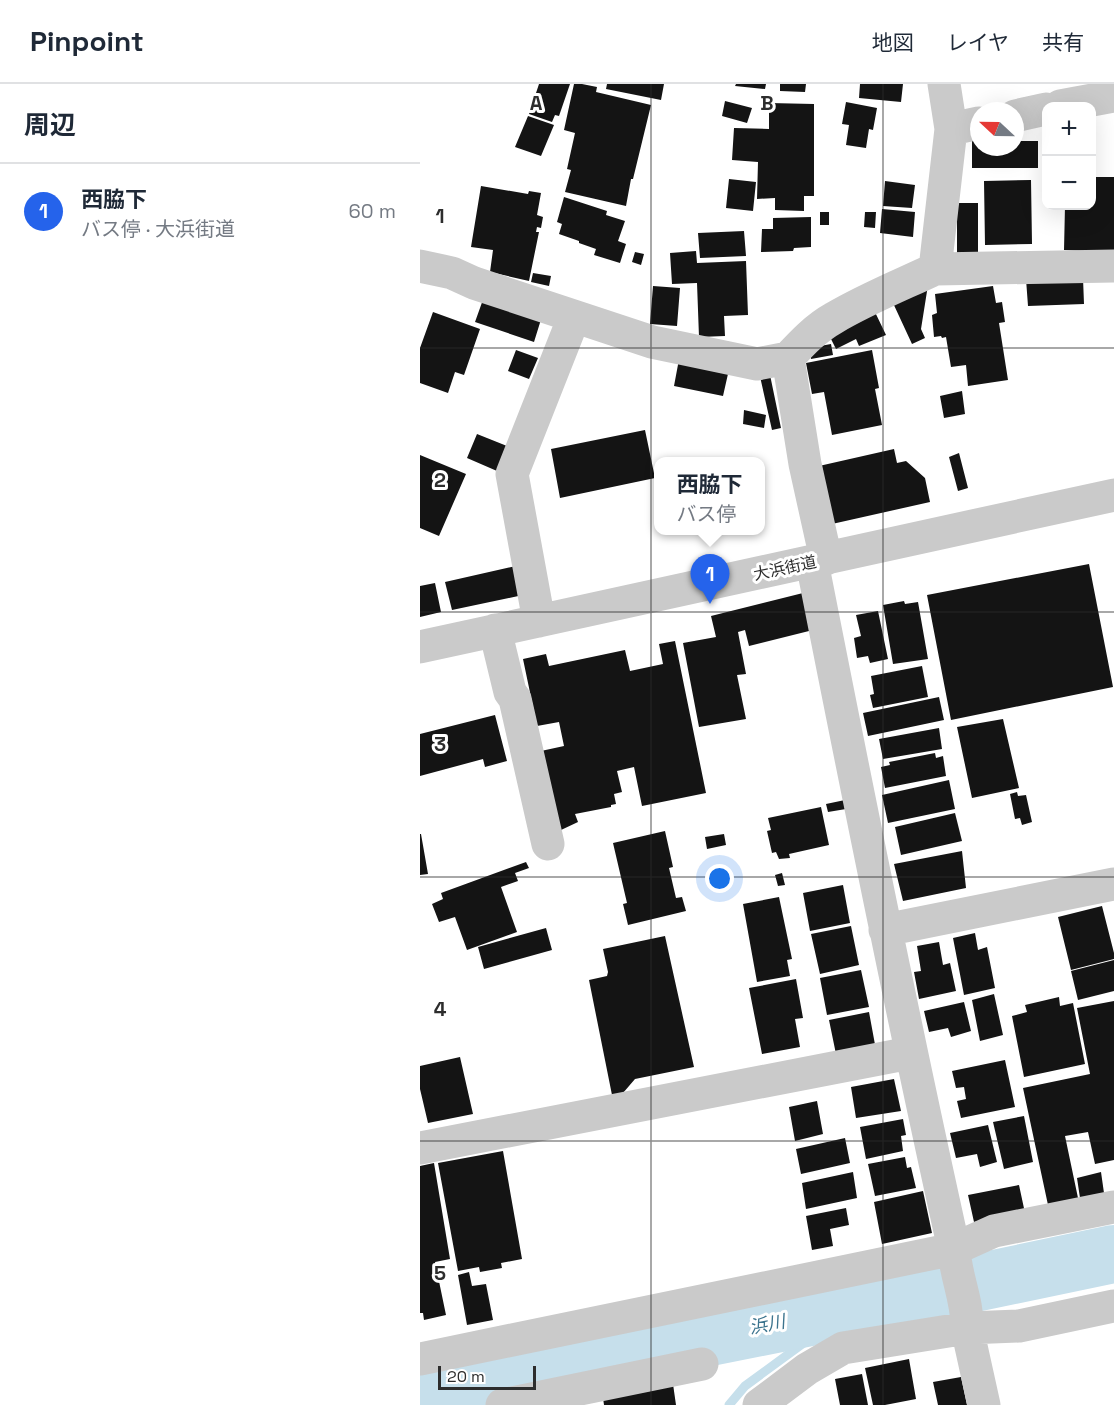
<!DOCTYPE html>
<html lang="ja">
<meta charset="utf-8">
<style>
:root{--surface:#fff;--page:#f6f6f7;--text:#1f2937;--muted:#747a83;--line:#e0e1e3;--accent:#2563eb}
body{margin:0;font-family:"Space Grotesk","Noto Sans JP",sans-serif;background:var(--page);color:var(--text)}
.controls{position:absolute;right:18px;top:18px;display:grid;overflow:hidden;border-radius:12px;box-shadow:0 6px 24px #0002}
.controls button{width:54px;height:54px;display:grid;place-items:center;padding:0;border:0;border-bottom:2px solid var(--line);background:var(--surface);color:var(--text);font:30px sans-serif}
.compass{position:absolute;left:550px;top:18px;width:54px;height:54px;border-radius:50%;background:var(--surface);box-shadow:0 6px 24px #0002;rotate:292deg}
.scale{position:absolute;left:18px;bottom:15px;width:98px;box-sizing:border-box;padding-left:6px;border:3px solid #2d2d2d;border-top:0;font-size:16px;line-height:21px;white-space:nowrap;color:#2d2d2d;-webkit-text-stroke:4px #fff;paint-order:stroke}
.you{position:absolute;left:300px;top:795px;width:21px;height:21px;margin:-15px;border:4px solid #fff;border-radius:50%;background:#1a73e8;box-shadow:0 0 0 9px #1a73e833}
.badge{display:grid;place-items:center;width:39px;height:39px;border-radius:50%;background:var(--accent);color:#fff;font-size:20px;font-weight:700}
.pin{position:absolute;translate:-50% -50px;filter:drop-shadow(0 2px 3px #0008)}
.pin::after{content:'';position:absolute;top:32px;width:21px;height:18px;background:inherit;clip-path:polygon(0 0,100% 0,50% 100%)}
.popup{position:absolute;left:234px;top:373px;width:111px;height:78px;box-sizing:border-box;display:grid;place-content:center;border-radius:12px;background:var(--surface);filter:drop-shadow(0 2px 4px #0005);font-size:20px;white-space:nowrap;color:var(--muted)}
.popup b{font-size:22px;color:var(--text)}
.popup::after{content:'';position:absolute;left:50%;top:100%;margin-left:-12px;border:12px solid transparent;border-top-color:var(--surface)}
.list{margin:0;padding:0;list-style:none}
h2{display:flex;justify-content:space-between;align-items:center;height:78px;margin:0;padding:0 24px;font-size:26px}
h2 small{font-size:20px;font-weight:400;color:var(--muted)}
.list li{display:grid;grid-template-columns:39px 1fr auto;gap:18px;align-items:center;box-sizing:border-box;height:96px;padding:0 24px;border-top:2px solid var(--line)}
.list b{display:block;font-size:22px;white-space:nowrap}
.list p{margin:0;font-size:20px;white-space:nowrap;color:var(--muted)}
.list em{font-size:20px;font-style:normal;color:var(--muted)}
.map{position:relative;flex:none;width:694px;height:1321px;overflow:hidden}
header{display:flex;align-items:center;gap:36px;box-sizing:border-box;height:84px;padding:0 30px;background:var(--surface);border-bottom:2px solid var(--line)}
header strong{font-size:28px}
nav{display:flex;gap:33px;margin-inline-start:auto;font-size:21px}
main{display:flex}
aside{flex:1;background:var(--surface)}
.map>svg:first-child{display:block}
</style>
<header>
<strong>Pinpoint</strong>
<nav><a>地図</a><a>レイヤ</a><a>共有</a></nav>
</header>
<main>
<aside>
<h2>周辺<small></small></h2>
<ul class="list">
<li><span class="badge">1</span><div><b>西脇下</b><p>バス停 · 大浜街道</p></div><em>60 m</em></li>
</ul>
</aside>
<div class="map">
<svg width="694" height="1321" viewBox="0 0 694 1321">
<rect width="100%" height="100%" fill="#fff"/>
<g fill="none" stroke-linecap="round" stroke-linejoin="round">
<path stroke="#c6dfeb" stroke-width="9" d="M 309,1321 L 325,1302 L 430,1225"/>
<path stroke="#c6dfeb" stroke-width="58" d="M 0,1311 L 430,1225 L 694,1170"/>
</g>
<path fill="#141414" d="M 119,0 L 150,0 L 139,32 L 135,31 L 132,38 L 109,30 Z
M 154,0 L 162,0 L 177,3 L 176,8 L 231,21 L 213,95 L 211,95 L 206,122 L 145,108 L 151,86 L 147,85 L 155,49 L 144,46 Z
M 187,0 L 244,0 L 241,16 L 186,5 Z
M 316,0 L 346,0 L 345,5 L 315,2 Z
M 360,0 L 386,0 L 385,8 L 360,7 Z
M 440,0 L 483,0 L 481,18 L 439,14 Z
M 305,17 L 332,24 L 327,39 L 302,32 Z
M 426,18 L 457,24 L 453,46 L 449,45 L 446,64 L 426,61 L 429,41 L 422,40 Z
M 349,19 L 394,20 L 394,112 L 384,112 L 384,127 L 355,126 L 355,114 L 337,115 L 338,78 L 312,76 L 314,44 L 349,45 Z
M 108,32 L 134,41 L 121,72 L 95,63 Z
M 552,56 L 559,56 L 559,63 L 595,63 L 595,57 L 618,57 L 618,84 L 552,84 Z
M 672,93 L 694,93 L 694,168 L 644,166 L 645,122 L 672,122 Z
M 309,95 L 336,98 L 333,127 L 306,124 Z
M 611,96 L 612,160 L 565,161 L 564,97 Z
M 465,97 L 495,101 L 492,124 L 463,122 Z
M 61,102 L 108,110 L 109,107 L 121,109 L 117,131 L 123,133 L 121,144 L 117,143 L 116,148 L 119,148 L 109,197 L 70,188 L 73,166 L 51,163 Z
M 144,113 L 187,127 L 186,131 L 205,137 L 198,157 L 206,160 L 200,179 L 174,171 L 176,165 L 159,159 L 159,157 L 139,150 L 142,140 L 137,138 Z
M 537,119 L 558,119 L 558,174 L 537,174 Z
M 462,125 L 495,128 L 493,153 L 460,149 Z
M 400,128 L 409,128 L 409,141 L 400,141 Z
M 445,128 L 456,128 L 455,144 L 444,143 Z
M 391,133 L 391,163 L 374,164 L 373,167 L 341,168 L 342,145 L 353,145 L 353,134 Z
M 324,147 L 326,172 L 280,174 L 278,149 Z
M 276,167 L 277,179 L 326,177 L 328,231 L 304,232 L 305,252 L 279,253 L 277,199 L 252,200 L 250,169 Z
M 215,168 L 224,170 L 221,181 L 212,178 Z
M 113,189 L 131,192 L 129,202 L 111,198 Z
M 663,194 L 664,220 L 608,222 L 606,195 Z
M 508,201 L 501,245 L 505,254 L 492,260 L 473,219 Z
M 233,202 L 260,204 L 257,242 L 230,240 Z
M 573,202 L 576,219 L 582,218 L 585,238 L 579,239 L 588,296 L 548,302 L 546,281 L 531,283 L 526,253 L 522,254 L 521,252 L 514,253 L 512,231 L 517,229 L 515,210 Z
M 65,210 L 123,229 L 114,258 L 55,238 Z
M 454,226 L 466,251 L 439,262 L 436,255 L 416,265 L 407,247 Z
M 13,228 L 60,245 L 44,291 L 35,288 L 28,309 L 0,299 L 0,264 Z
M 411,260 L 413,271 L 391,275 L 389,264 Z
M 96,266 L 118,274 L 109,295 L 88,287 Z
M 452,266 L 459,304 L 455,305 L 462,341 L 412,351 L 404,308 L 392,310 L 386,279 Z
M 260,270 L 310,281 L 303,312 L 254,302 Z
M 349,286 L 361,344 L 352,346 L 339,288 Z
M 542,307 L 545,330 L 524,334 L 520,312 Z
M 324,326 L 346,331 L 344,344 L 323,340 Z
M 225,346 L 235,394 L 140,414 L 131,365 Z
M 57,350 L 87,362 L 77,387 L 47,374 Z
M 474,365 L 477,379 L 486,377 L 505,394 L 510,418 L 412,440 L 399,382 Z
M 539,369 L 548,404 L 538,407 L 529,373 Z
M 0,371 L 46,390 L 19,452 L 0,444 Z
M 669,480 L 693,603 L 531,636 L 507,511 Z
M 96,482 L 103,511 L 32,526 L 25,498 Z
M 15,499 L 21,528 L 0,533 L 0,502 Z
M 387,508 L 397,545 L 329,562 L 325,546 L 318,548 L 326,590 L 317,591 L 326,635 L 279,643 L 263,559 L 296,553 L 291,532 Z
M 484,517 L 485,520 L 498,518 L 508,575 L 473,580 L 463,521 Z
M 458,527 L 468,575 L 450,579 L 448,572 L 437,574 L 434,554 L 441,552 L 436,531 Z
M 255,557 L 286,709 L 222,722 L 214,683 L 197,687 L 202,708 L 194,710 L 196,720 L 191,721 L 191,723 L 155,730 L 158,738 L 141,746 L 137,737 L 139,734 L 137,734 L 121,667 L 144,662 L 139,638 L 117,642 L 103,575 L 126,570 L 129,582 L 205,566 L 210,587 L 243,580 L 239,560 Z
M 502,582 L 508,613 L 453,624 L 450,611 L 454,610 L 451,592 Z
M 519,613 L 524,636 L 448,652 L 443,629 Z
M 75,631 L 87,677 L 65,683 L 63,675 L 0,692 L 0,650 Z
M 583,635 L 599,704 L 552,714 L 537,643 Z
M 519,644 L 522,665 L 463,675 L 459,655 Z
M 515,669 L 516,674 L 523,672 L 526,692 L 465,704 L 461,683 L 470,681 L 469,678 Z
M 529,696 L 535,725 L 468,739 L 462,711 Z
M 597,708 L 598,712 L 606,711 L 612,738 L 602,741 L 600,734 L 595,735 L 590,710 Z
M 425,716 L 426,725 L 408,728 L 406,720 Z
M 401,723 L 409,761 L 369,770 L 370,774 L 359,775 L 356,768 L 352,769 L 347,747 L 351,746 L 348,734 Z
M 535,729 L 542,757 L 481,771 L 475,743 Z
M 245,747 L 253,783 L 249,784 L 256,814 L 262,813 L 266,827 L 208,841 L 203,820 L 207,819 L 193,759 Z
M 0,750 L 1,750 L 8,790 L 0,791 Z
M 304,750 L 306,761 L 287,765 L 285,753 Z
M 542,767 L 546,804 L 483,817 L 474,780 Z
M 106,778 L 109,784 L 95,789 L 98,797 L 81,803 L 97,848 L 47,866 L 35,833 L 19,838 L 12,820 L 23,815 L 21,809 Z
M 362,789 L 365,801 L 358,802 L 355,791 Z
M 423,801 L 430,839 L 390,847 L 383,809 Z
M 359,813 L 372,875 L 367,876 L 370,892 L 337,898 L 323,820 Z
M 682,822 L 694,869 L 694,875 L 651,886 L 638,833 Z
M 431,842 L 439,881 L 400,890 L 391,850 Z
M 126,844 L 132,866 L 64,885 L 58,863 Z
M 555,849 L 558,866 L 567,863 L 575,904 L 544,911 L 533,854 Z
M 245,852 L 274,983 L 215,995 L 203,1009 L 192,1011 L 169,896 L 187,892 L 188,888 L 183,865 Z
M 519,858 L 523,881 L 530,879 L 536,907 L 499,915 L 494,888 L 501,887 L 497,862 Z
M 694,876 L 694,907 L 658,916 L 651,887 Z
M 441,886 L 449,923 L 407,931 L 400,894 Z
M 376,895 L 383,934 L 375,935 L 380,963 L 342,970 L 329,904 Z
M 574,910 L 583,951 L 560,957 L 552,916 Z
M 639,913 L 640,922 L 653,919 L 665,980 L 604,993 L 592,932 L 607,928 L 605,921 Z
M 694,917 L 694,1076 L 675,1080 L 668,1048 L 645,1052 L 658,1114 L 628,1121 L 603,1004 L 670,990 L 657,924 Z
M 544,918 L 551,947 L 531,953 L 528,944 L 509,948 L 504,927 Z
M 449,928 L 456,966 L 417,975 L 409,936 Z
M 40,973 L 53,1030 L 8,1039 L 0,1005 L 0,982 Z
M 585,976 L 595,1023 L 541,1034 L 537,1017 L 546,1015 L 544,1003 L 536,1004 L 532,987 Z
M 474,995 L 481,1027 L 436,1034 L 431,1003 Z
M 397,1017 L 403,1050 L 375,1057 L 369,1023 Z
M 604,1032 L 613,1078 L 584,1085 L 573,1038 Z
M 483,1035 L 486,1051 L 481,1052 L 483,1067 L 446,1075 L 440,1043 Z
M 568,1041 L 577,1078 L 560,1083 L 557,1070 L 536,1074 L 530,1049 Z
M 425,1054 L 430,1079 L 381,1090 L 376,1065 Z
M 83,1067 L 102,1175 L 81,1179 L 82,1184 L 60,1188 L 59,1183 L 38,1187 L 18,1079 Z
M 485,1073 L 487,1084 L 491,1083 L 496,1104 L 455,1112 L 448,1080 Z
M 14,1079 L 30,1175 L 15,1178 L 26,1231 L 4,1236 L 3,1229 L 0,1229 L 0,1082 Z
M 433,1088 L 437,1114 L 386,1125 L 382,1099 Z
M 681,1088 L 684,1109 L 660,1114 L 657,1094 Z
M 599,1101 L 605,1129 L 554,1138 L 548,1111 Z
M 503,1107 L 512,1149 L 462,1160 L 454,1118 Z
M 426,1124 L 429,1141 L 410,1145 L 413,1162 L 392,1166 L 386,1132 Z
M 49,1188 L 52,1202 L 66,1200 L 73,1236 L 47,1241 L 38,1191 Z
M 489,1275 L 496,1315 L 465,1321 L 453,1321 L 445,1284 Z
M 442,1290 L 448,1321 L 420,1321 L 415,1295 Z
M 541,1293 L 547,1321 L 518,1321 L 513,1298 Z
M 253,1300 L 256,1321 L 184,1321 L 183,1314 Z"/>
<g fill="none" stroke-linecap="round" stroke-linejoin="round">
<path stroke="#cacaca" stroke-width="33" d="M 640,22 L 694,12
M 595,32 L 626,25
M 531,45 L 559,39
M 0,182 L 32,189 L 54,199 L 232,258 L 337,280 L 368,274
M 515,185 L 694,182
M 406,475 L 385,380 L 368,274 C 382,259 396,244 414,234 C 446,215 481,201 515,185 L 531,45 L 524,0
M 392,478 C 437,707 483,936 534,1165 C 535,1191 548,1217 547,1244 L 564,1321
M 119,537 L 92,390 L 154,233
M 75,546 L 90,608 L 95,615 L 128,760
M 0,563 L 694,411
M 465,846 L 694,800
M 0,1064 L 490,969
M 0,1275 L 534,1165 L 574,1147 L 694,1123
M 82,1321 L 282,1280
M 339,1321 L 387,1285 L 423,1264 L 547,1244 L 599,1242 L 694,1222"/>
</g>
<path fill="none" stroke="#2d2d2d" stroke-width="1.5" stroke-opacity="0.55" d="M 231,0 L 231,1321M 463,0 L 463,1321M 0,264 L 694,264M 0,528 L 694,528M 0,793 L 694,793M 0,1057 L 694,1057"/>
<g text-anchor="middle" dominant-baseline="central" stroke-width="6" stroke-linejoin="round" paint-order="stroke">
<g font-size="16" fill="#2d2d2d" stroke="#fff">
<text transform="translate(365 484) rotate(-12)">大浜街道</text>
</g>
<g font-size="18" font-style="italic" fill="#3c748e" stroke="#fff">
<text transform="translate(347 1240) rotate(-11)">浜川</text>
</g>
</g>
<g font-size="20" text-anchor="middle" font-weight="bold" fill="#2d2d2d" stroke="#fff" stroke-width="6" stroke-linejoin="round" paint-order="stroke">
<text x="116" y="26">A</text>
<text x="347" y="26">B</text>
<text x="20" y="139">1</text>
<text x="20" y="403">2</text>
<text x="20" y="667">3</text>
<text x="20" y="932">4</text>
<text x="20" y="1196">5</text>
</g>
</svg>
<div class="controls">
<button>+</button>
<button>−</button>
</div>
<svg class="compass" viewBox="-18 -18 36 36"><path d="M0-13l5 13h-10z" fill="#e53935"/><path d="M0 13l5-13h-10z" fill="#747a83"/></svg>
<div class="scale">20 m</div>
<div class="you"></div>
<div class="pin badge" style="left:290px;top:520px">1</div>
<div class="popup"><b>西脇下</b>バス停</div>
</div>
</main>
